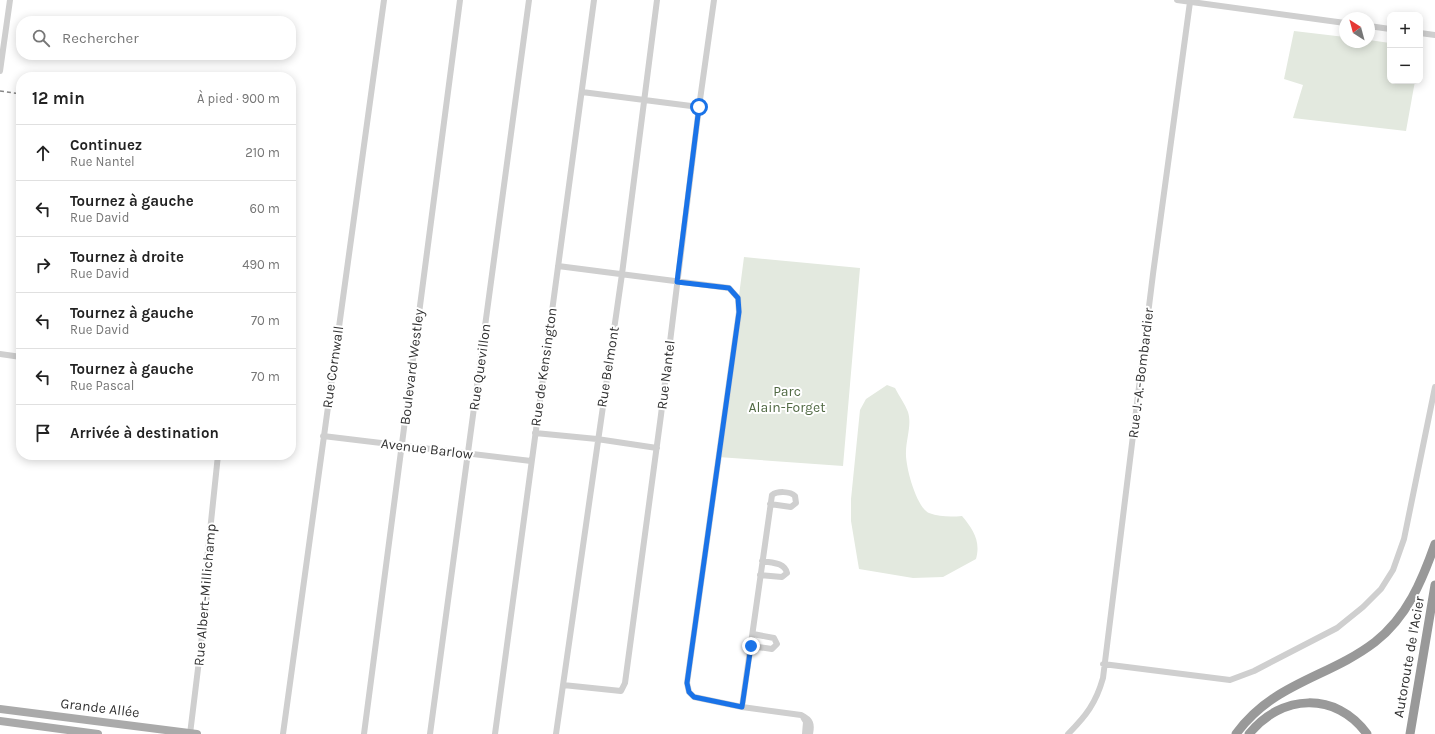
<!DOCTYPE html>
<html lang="fr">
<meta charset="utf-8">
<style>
:root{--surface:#fff;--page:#f2f2f2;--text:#222;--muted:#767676;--line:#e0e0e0}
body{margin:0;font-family:Karla,sans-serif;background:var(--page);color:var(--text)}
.controls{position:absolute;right:12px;top:12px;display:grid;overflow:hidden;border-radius:8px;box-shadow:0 2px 10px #0003}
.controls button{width:36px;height:36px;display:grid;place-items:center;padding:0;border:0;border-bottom:1px solid var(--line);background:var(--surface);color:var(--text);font:20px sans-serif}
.compass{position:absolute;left:1339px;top:12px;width:36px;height:36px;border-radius:50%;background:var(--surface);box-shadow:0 2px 10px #0003;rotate:324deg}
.stop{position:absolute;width:12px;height:12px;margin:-9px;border:3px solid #1a73e8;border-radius:50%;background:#fff}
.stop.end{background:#1a73e8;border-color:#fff;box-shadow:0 1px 4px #0008}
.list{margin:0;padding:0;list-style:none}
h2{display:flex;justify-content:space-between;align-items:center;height:52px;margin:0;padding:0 16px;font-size:17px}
h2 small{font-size:13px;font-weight:400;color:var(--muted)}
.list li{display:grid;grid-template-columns:26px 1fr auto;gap:12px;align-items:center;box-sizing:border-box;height:56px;padding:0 16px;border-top:1px solid var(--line)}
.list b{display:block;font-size:15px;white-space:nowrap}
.list p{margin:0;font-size:13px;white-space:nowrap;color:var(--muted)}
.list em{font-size:13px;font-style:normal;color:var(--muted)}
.icon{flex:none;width:22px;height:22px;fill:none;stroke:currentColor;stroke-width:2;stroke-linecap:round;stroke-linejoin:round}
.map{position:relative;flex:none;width:1435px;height:734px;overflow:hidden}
.search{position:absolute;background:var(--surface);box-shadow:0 2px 10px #0003;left:16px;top:16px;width:280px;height:44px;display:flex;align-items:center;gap:10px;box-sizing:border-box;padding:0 14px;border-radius:16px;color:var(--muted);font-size:15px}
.panel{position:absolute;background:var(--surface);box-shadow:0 2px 10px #0003;left:16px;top:72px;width:280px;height:388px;border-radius:16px}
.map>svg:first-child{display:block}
</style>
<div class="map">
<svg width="1435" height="734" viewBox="0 0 1435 734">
<rect width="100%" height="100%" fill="#fff"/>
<path fill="#e3e9df" d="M 1294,31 L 1345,37 L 1345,42 L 1369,42 L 1369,40 L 1390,43 L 1390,81 L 1415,81 L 1406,131 L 1293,118 L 1303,85 L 1284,79 Z
M 744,257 L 860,268 L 843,466 L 718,457 Z
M 887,385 L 895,388 C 899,396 905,404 908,412 C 912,425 906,439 906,452 C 905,465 916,507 929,513 C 940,517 951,517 962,516 C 973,529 981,541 976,559 L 943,577 L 913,578 L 859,569 L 851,521 L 851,499 L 860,410 L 866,399 Z"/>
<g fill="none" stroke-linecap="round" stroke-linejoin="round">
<path stroke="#cfcfcf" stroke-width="6" d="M 1177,0 L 1345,23
M 1369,26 L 1390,29
M 1420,33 L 1435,35
M 0,71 L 10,0
M 582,92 L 699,107
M 558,266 L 729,288 L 738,298 L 739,312 L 687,683 L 689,692 L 694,697 L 742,707 L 801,715 C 811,720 812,724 810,734
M 0,354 L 21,357
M 535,433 L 597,439 L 657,448
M 323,436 L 531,461
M 760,575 L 782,577 L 787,573 C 784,562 772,563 762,561
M 751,646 L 772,649 L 777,644 L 774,638 L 753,634
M 1103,664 L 1230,680 L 1254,671 L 1337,628 L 1363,607 L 1381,589 L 1393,570 L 1404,539 L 1435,387
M 563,685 L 621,691 L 625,683 L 661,415 L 699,107 L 714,0
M 742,707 L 772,495 C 777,491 790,491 795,496 L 796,503 L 791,507 L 770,504
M 803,717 L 806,722 L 805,734
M 190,734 L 207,595 L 207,560 L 218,455
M 283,734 L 384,0
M 364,734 L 460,0
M 430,734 L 529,0
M 495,734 L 594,0
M 556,734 L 622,274 L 657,0
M 1068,734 C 1086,716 1096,703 1103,678 L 1153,274 L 1190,2"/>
<path stroke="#aaa" stroke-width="8" d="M 0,709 L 197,734
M 0,721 L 98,734"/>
<path stroke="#999" stroke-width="9" d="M 1236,734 C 1274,682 1328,678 1375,642 C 1407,617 1422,581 1435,544
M 1249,734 C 1281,694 1336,691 1367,734
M 1410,734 L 1435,585"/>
<path stroke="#878787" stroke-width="1.5" stroke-dasharray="4 3" stroke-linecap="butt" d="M 0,91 L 21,94"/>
</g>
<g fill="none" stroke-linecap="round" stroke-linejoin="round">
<path stroke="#1a73e8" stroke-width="5" d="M 699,107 L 677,282 L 729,288 L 738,298 L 739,312 L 687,683 L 689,692 L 694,697 L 742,707 L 751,646"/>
</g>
<g text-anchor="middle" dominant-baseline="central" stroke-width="4" stroke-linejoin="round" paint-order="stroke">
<g font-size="14" fill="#323232" stroke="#fff">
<text transform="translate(333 367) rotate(-82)">Rue Cornwall</text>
<text transform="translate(412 367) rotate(-83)">Boulevard Westley</text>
<text transform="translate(480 367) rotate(-82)">Rue Quevillon</text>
<text transform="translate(544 367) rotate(-82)">Rue de Kensington</text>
<text transform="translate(608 367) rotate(-81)">Rue Belmont</text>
<text transform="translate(1141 373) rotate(-83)">Rue J.-A.-Bombardier</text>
<text transform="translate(666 375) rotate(-83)">Rue Nantel</text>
<text transform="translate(427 449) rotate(7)">Avenue Barlow</text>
<text transform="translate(205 595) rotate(-85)">Rue Albert-Millichamp</text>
<text transform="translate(1409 657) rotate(-80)">Autoroute de l'Acier</text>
<text transform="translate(100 708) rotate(7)">Grande Allée</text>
</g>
<g font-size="14" fill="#506943" stroke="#fff">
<text x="787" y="391">Parc<tspan x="787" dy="16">Alain-Forget</tspan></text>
</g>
</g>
</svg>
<div class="controls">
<button>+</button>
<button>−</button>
</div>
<svg class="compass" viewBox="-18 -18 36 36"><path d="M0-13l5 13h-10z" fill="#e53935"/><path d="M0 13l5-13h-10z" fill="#767676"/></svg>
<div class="stop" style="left:699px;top:107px"></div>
<div class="stop end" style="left:751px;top:646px"></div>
<div class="search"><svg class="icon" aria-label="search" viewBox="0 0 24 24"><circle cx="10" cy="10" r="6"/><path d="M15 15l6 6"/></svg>Rechercher</div>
<section class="panel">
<h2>12 min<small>À pied · 900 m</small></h2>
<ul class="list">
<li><svg class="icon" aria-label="ahead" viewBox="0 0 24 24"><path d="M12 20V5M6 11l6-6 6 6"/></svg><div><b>Continuez</b><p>Rue Nantel</p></div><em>210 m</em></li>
<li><svg class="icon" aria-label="left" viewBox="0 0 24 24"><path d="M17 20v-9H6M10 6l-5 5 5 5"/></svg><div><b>Tournez à gauche</b><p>Rue David</p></div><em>60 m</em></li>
<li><svg class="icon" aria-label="right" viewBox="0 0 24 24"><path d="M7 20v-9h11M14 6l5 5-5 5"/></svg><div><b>Tournez à droite</b><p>Rue David</p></div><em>490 m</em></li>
<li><svg class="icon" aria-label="left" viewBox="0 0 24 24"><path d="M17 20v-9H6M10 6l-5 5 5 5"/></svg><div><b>Tournez à gauche</b><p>Rue David</p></div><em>70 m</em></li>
<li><svg class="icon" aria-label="left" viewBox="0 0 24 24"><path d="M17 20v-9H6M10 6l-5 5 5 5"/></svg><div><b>Tournez à gauche</b><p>Rue Pascal</p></div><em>70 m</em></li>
<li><svg class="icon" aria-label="arrive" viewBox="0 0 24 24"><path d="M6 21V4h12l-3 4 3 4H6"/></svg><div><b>Arrivée à destination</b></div></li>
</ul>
</section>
</div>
